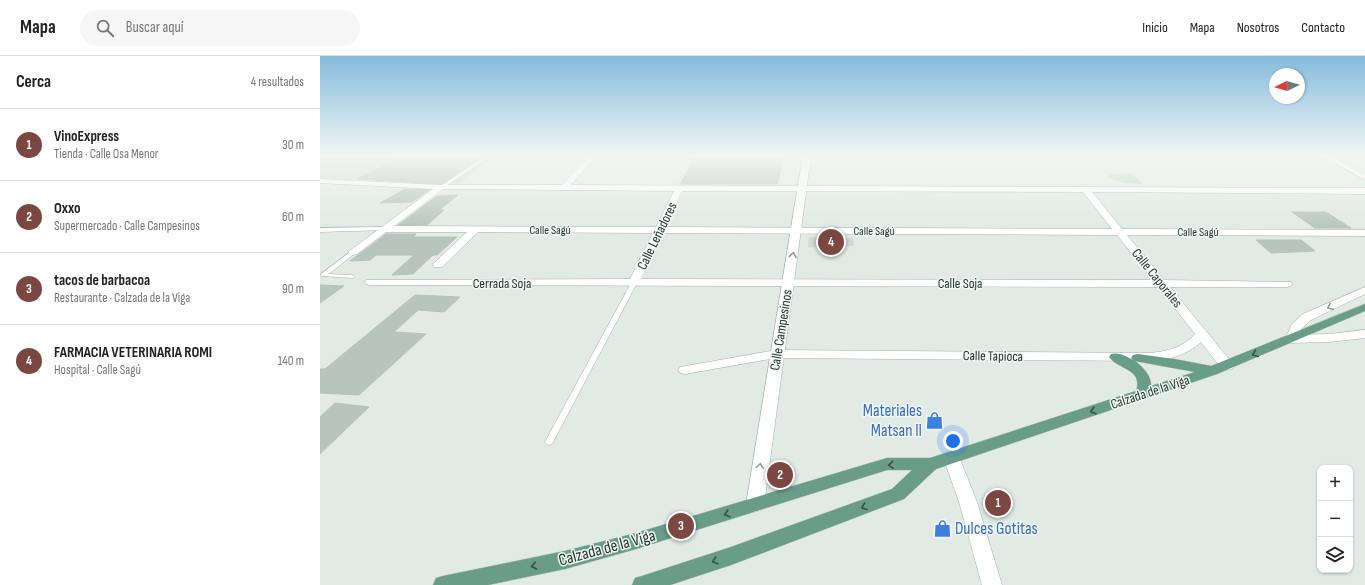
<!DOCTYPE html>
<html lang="es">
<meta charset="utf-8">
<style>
:root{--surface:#fff;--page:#f6f6f6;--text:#222;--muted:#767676;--line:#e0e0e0;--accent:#7a4840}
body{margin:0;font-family:"Sofia Sans Condensed",sans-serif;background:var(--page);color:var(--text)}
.controls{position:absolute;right:12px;bottom:12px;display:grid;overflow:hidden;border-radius:8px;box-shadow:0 1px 3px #0004}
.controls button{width:36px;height:36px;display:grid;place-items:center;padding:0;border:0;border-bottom:1px solid var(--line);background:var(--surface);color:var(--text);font:20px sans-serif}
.compass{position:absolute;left:949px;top:12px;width:36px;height:36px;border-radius:50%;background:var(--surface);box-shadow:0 1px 3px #0004;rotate:265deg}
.you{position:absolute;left:633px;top:385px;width:14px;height:14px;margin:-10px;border:3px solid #fff;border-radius:50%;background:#1a73e8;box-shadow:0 0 0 6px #1a73e833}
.badge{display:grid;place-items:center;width:26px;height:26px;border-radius:50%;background:var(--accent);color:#fff;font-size:13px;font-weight:700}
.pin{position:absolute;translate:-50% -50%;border:2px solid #fff;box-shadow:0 1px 4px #0006}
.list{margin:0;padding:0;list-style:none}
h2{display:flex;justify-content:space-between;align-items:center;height:52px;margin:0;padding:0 16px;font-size:17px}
h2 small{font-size:13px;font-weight:400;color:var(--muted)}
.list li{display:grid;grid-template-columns:26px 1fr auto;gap:12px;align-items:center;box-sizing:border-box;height:72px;padding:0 16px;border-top:1px solid var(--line)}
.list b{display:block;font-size:15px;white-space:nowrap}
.list p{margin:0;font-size:13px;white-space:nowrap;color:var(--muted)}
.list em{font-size:13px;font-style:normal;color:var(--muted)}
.icon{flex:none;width:22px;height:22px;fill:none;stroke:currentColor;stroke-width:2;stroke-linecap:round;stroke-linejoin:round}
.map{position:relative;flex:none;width:1045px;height:529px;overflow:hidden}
header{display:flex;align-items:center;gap:24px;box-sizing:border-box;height:56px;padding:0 20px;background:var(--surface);border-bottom:1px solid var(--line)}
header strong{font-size:19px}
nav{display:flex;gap:22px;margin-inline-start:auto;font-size:14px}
.search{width:280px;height:36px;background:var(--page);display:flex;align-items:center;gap:10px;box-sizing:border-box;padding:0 14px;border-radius:22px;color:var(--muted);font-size:15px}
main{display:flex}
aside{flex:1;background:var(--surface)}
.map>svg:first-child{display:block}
</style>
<header>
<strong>Mapa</strong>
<div class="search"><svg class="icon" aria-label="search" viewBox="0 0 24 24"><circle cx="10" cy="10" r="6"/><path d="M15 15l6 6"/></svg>Buscar aquí</div>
<nav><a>Inicio</a><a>Mapa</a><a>Nosotros</a><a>Contacto</a></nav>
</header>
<main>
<aside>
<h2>Cerca<small>4 resultados</small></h2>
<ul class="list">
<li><span class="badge">1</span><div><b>VinoExpress</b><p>Tienda · Calle Osa Menor</p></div><em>30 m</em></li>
<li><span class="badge">2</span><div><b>Oxxo</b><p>Supermercado · Calle Campesinos</p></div><em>60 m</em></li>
<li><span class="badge">3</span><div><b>tacos de barbacoa</b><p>Restaurante · Calzada de la Viga</p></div><em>90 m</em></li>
<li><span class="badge">4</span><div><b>FARMACIA VETERINARIA ROMI</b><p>Hospital · Calle Sagú</p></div><em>140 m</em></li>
</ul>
</aside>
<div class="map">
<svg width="1045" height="529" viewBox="0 0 1045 529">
<rect width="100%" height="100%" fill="#e1eae5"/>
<path fill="#cfdad4" d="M 0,99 L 176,99 L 139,127 L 0,122 Z
M 489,181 L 533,182 L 534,190 L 488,191 Z"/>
<path fill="#bcdac1" d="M 811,117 L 823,128 C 811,127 797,128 787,120 L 793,118 Z"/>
<path fill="#b7c5be" stroke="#b4c3bb" d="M 84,99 L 164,99 L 121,128 L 38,123 Z
M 376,99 L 433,99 L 432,101 L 464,101 L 457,128 L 360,128 Z
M 85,133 L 109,134 L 92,146 L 60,147 Z
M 138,139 L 119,154 L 124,154 L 107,169 L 78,169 L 117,140 Z
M 972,156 L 1006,156 L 1031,172 L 995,172 Z
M 66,178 L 96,178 L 93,181 L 137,181 L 117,199 L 113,199 L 93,218 L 72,219 L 94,199 L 56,199 L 50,204 L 30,205 Z
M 936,184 L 981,184 L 995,195 L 951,197 Z
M 0,229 L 24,230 L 0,247 Z
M 95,239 L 140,241 L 124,256 L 98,254 L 74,276 L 106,278 L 39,339 L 0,337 L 0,313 L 5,313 Z
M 15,347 L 49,351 L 0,398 L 0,361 Z"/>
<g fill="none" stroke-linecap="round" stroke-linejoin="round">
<defs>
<path id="lane" d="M 167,99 L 171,100 L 123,132 L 119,131 Z
M 64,171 L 66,172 L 66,174 L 0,176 L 0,172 Z
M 33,194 L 36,196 L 35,197 L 9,218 L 32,219 L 34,220 L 35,221 L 34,222 L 1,220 L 1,218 Z
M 314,225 L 317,227 L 232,388 L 229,389 L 226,388 L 225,386 L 226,384 L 311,227 Z"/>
<path id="street" d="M 270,99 L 277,99 L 251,129 L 1045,132 L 1045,138 L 772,136 L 802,173 L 1045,174 L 1045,180 L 807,179 L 844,224 L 971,226 L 972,228 L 971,230 L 967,231 L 850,231 L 912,307 L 914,310 L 912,313 L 907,314 L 902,313 L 881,286 C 867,299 849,304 830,305 L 456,302 L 365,318 L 360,317 L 358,314 L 360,311 L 456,294 L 830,297 C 847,295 863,292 875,278 L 838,231 L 50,229 L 46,228 L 45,226 L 46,224 L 310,223 L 333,177 L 158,176 L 122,211 L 114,211 L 113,209 L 114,207 L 147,176 L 66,176 L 37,198 L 33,199 L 28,196 L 113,133 L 0,127 L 0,123 L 121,129 L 242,129 ZM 123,133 L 354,135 L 336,171 L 74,170 ZM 362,135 L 763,136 L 792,173 L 345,171 ZM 342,177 L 797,179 L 833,224 L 321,223 Z
M 1045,274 L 1045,282 L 1009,286 L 971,287 L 967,286 L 965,283 L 967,280 L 971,279 L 1009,278 Z"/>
<path id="secondary" d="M 483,99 L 491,99 L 444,449 L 441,454 L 435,456 L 429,454 L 426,449 Z
M 1001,99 L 1010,99 L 1045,119 L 1045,124 Z
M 1045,231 L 1045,238 L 991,264 L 981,273 L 975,286 L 967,286 L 965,283 L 972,268 L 983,258 Z
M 631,395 L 637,397 L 639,401 L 657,446 L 682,529 L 662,529 L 639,446 L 623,401 L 625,397 Z"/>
<path id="primary" d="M 1045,248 L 1045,255 L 897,318 L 616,413 L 584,443 L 411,509 L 350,529 L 312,529 L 315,522 L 322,520 L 411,491 L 572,433 L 592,414 L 567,414 L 316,493 L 245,513 L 168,529 L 113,529 L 116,522 L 123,520 L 245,495 L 316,477 L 567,402 L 610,402 L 816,335 C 824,313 797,313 789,301 L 791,298 C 799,296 806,300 813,304 L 811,302 L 813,299 L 818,298 L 854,303 L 891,310 ZM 815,305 L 875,316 L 831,330 C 831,319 823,311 815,305 Z"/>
</defs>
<use href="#lane" stroke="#a4b1ab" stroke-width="1"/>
<use href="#street" stroke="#a4b1ab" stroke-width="1"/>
<use href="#secondary" stroke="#a1b5ac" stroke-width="1"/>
<use href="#primary" stroke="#bdc4c1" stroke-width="1"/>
<use href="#lane" fill="#fff" fill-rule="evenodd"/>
<use href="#street" fill="#fff" fill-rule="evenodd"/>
<use href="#secondary" fill="#fff" fill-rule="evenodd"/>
<use href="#primary" fill="#699c89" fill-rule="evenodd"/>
</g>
<defs><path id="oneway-chevron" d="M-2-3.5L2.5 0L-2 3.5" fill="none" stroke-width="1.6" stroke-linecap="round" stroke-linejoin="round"/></defs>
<g stroke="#919c98">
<use href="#oneway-chevron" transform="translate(473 199) rotate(-81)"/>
<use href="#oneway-chevron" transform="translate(1010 251) rotate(155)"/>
<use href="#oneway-chevron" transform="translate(440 410) rotate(-82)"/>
</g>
<g stroke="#345247">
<use href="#oneway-chevron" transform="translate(935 298) rotate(157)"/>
<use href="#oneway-chevron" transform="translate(773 355) rotate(162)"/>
<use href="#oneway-chevron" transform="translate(571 409) rotate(176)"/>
<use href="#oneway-chevron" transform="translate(544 451) rotate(160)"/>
<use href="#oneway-chevron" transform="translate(407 458) rotate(163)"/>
<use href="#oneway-chevron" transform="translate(395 505) rotate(162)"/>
<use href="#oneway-chevron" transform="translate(214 510) rotate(168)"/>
</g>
<linearGradient id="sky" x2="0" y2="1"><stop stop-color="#84bcdc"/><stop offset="0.57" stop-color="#f2f6f3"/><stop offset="1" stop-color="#f2f6f3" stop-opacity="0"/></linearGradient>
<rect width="1045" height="174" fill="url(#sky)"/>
<defs>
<symbol id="shop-bare" viewBox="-9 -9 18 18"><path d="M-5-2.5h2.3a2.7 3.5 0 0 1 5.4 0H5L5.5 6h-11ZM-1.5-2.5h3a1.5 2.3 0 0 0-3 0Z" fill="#3f7fe0" stroke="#f1f7f4" stroke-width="2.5" paint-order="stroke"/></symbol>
</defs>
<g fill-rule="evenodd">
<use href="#shop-bare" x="602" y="352" width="25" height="25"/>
<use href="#shop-bare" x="610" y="460" width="25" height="25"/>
</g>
<g text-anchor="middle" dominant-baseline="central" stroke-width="3" stroke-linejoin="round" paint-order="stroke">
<g font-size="12" fill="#233931" stroke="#f1f7f4">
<text x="230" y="174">Calle Sagú</text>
<text x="554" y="175">Calle Sagú</text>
<text x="878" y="176">Calle Sagú</text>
</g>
<g font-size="14" fill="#233931" stroke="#f1f7f4">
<text transform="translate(337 180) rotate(-64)">Calle Leñadores</text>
<text transform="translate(837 222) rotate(51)">Calle Caporales</text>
<text x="182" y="227">Cerrada Soja</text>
<text x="640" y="227">Calle Soja</text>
<text transform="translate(461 274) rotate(-81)">Calle Campesinos</text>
<text transform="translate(673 300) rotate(1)">Calle Tapioca</text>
<text transform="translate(830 336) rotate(-18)">Calzada de la Viga</text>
</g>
<g font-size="17" fill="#366cbe" stroke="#f1f7f4" text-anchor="end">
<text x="602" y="355">Materiales<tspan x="602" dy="20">Matsan II</tspan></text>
<text x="635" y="473" text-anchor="start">Dulces Gotitas</text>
</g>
<g font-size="17" fill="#233931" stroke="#f1f7f4">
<text transform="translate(287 492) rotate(-15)">Calzada de la Viga</text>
</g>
</g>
</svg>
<div class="controls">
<button>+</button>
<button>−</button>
<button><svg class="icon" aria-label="layers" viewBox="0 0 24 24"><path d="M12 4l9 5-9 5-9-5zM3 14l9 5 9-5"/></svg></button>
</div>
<svg class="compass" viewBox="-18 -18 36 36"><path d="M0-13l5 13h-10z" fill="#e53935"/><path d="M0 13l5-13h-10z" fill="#767676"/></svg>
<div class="you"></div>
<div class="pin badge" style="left:678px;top:447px">1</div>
<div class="pin badge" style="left:460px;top:419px">2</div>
<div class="pin badge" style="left:361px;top:470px">3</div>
<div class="pin badge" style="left:511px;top:186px">4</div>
</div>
</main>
